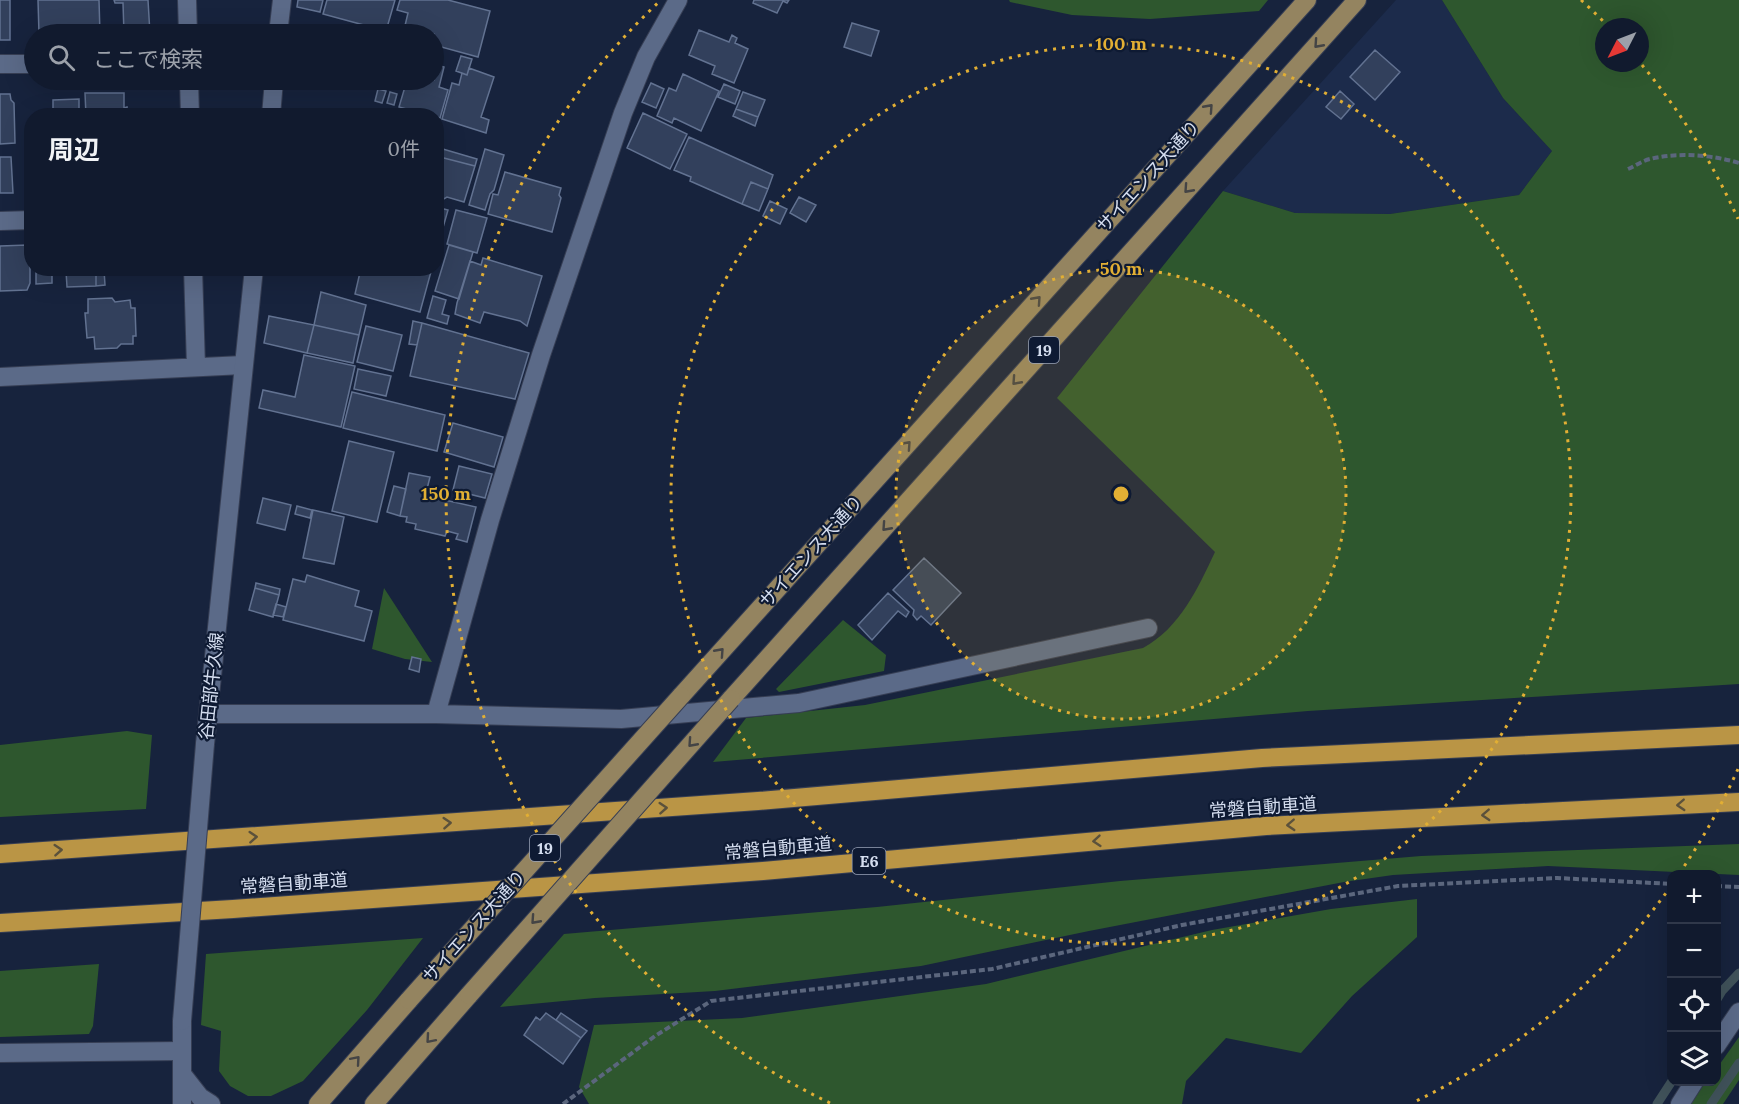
<!DOCTYPE html>
<html lang="ja">
<meta charset="utf-8">
<style>
:root{--surface:#111a2e;--page:#1e273a;--text:#f1f3f6;--muted:#9ca1aa;--line:#30384a}
body{margin:0;font-family:Lora,"Noto Sans JP",serif;background:var(--page);color:var(--text)}
.controls{position:absolute;right:18px;bottom:18px;display:grid;overflow:hidden;border-radius:12px;box-shadow:0 6px 24px #0002}
.controls button{width:54px;height:54px;display:grid;place-items:center;padding:0;border:0;border-bottom:2px solid var(--line);background:var(--surface);color:var(--text);font:30px sans-serif}
.compass{position:absolute;left:1595px;top:18px;width:54px;height:54px;border-radius:50%;background:var(--surface);box-shadow:0 6px 24px #0002;rotate:228deg}
.list{margin:0;padding:0;list-style:none}
h2{display:flex;justify-content:space-between;align-items:center;height:78px;margin:0;padding:0 24px;font-size:26px}
h2 small{font-size:20px;font-weight:400;color:var(--muted)}
.icon{flex:none;width:33px;height:33px;fill:none;stroke:currentColor;stroke-width:2;stroke-linecap:round;stroke-linejoin:round}
.map{position:relative;flex:none;width:1739px;height:1104px;overflow:hidden}
.search{position:absolute;background:var(--surface);box-shadow:0 6px 24px #0002;left:24px;top:24px;width:420px;height:66px;display:flex;align-items:center;gap:15px;box-sizing:border-box;padding:0 21px;border-radius:33px;color:var(--muted);font-size:22px}
.panel{position:absolute;background:var(--surface);box-shadow:0 6px 24px #0002;left:24px;top:108px;width:420px;height:168px;border-radius:24px}
.map>svg:first-child{display:block}
</style>
<div class="map">
<svg width="1739" height="1104" viewBox="0 0 1739 1104">
<rect width="100%" height="100%" fill="#17233d"/>
<path fill="#1c2b4b" d="M 1396,0 L 1442,0 L 1503,98 L 1552,151 L 1519,195 L 1390,214 L 1295,213 L 1223,191 Z"/>
<path fill="#2e572e" fill-rule="evenodd" d="M 1009,0 L 1268,0 L 1259,11 L 1150,19 L 1072,15 L 1010,2 Z
M 1442,0 L 1739,0 L 1739,684 L 1308,711 L 713,762 L 746,718 L 865,705 L 1143,648 C 1180,628 1198,588 1215,552 L 1057,398 L 1223,191 L 1295,213 L 1390,214 L 1519,195 L 1552,151 L 1503,98 ZM 1604,27 L 1640,27 L 1640,63 L 1604,63 Z
M 384,588 L 432,662 L 405,659 L 372,649 Z
M 843,620 L 886,655 L 884,671 L 779,692 L 776,689 Z
M 127,731 L 152,735 L 146,809 L 0,817 L 0,745 Z
M 1739,844 L 1739,875 L 1548,866 L 1393,875 L 1344,882 L 1089,931 L 921,966 L 715,991 L 595,998 L 500,1007 L 564,934 L 877,907 L 1120,881 L 1421,856 Z
M 1417,899 L 1417,937 L 1352,996 L 1301,1053 L 1226,1038 L 1186,1081 L 1182,1104 L 589,1104 L 579,1087 L 594,1025 L 742,1018 L 986,984 L 1212,930 L 1331,909 Z
M 423,938 L 367,1010 L 303,1081 L 271,1096 L 248,1096 L 230,1086 L 219,1071 L 221,1031 L 201,1025 L 206,954 Z
M 99,964 L 93,1026 L 89,1034 L 0,1037 L 0,971 Z
M 1739,1037 L 1739,1080 L 1723,1104 L 1688,1104 L 1706,1082 L 1716,1082 L 1717,1068 Z"/>
<g fill="none" stroke-linecap="round" stroke-linejoin="round">
<path stroke="#40525a" stroke-width="9" d="M 1716,1001 L 1722,991 L 1739,973
M 1657,1104 L 1672,1081
M 1711,1104 L 1739,1063"/>
</g>
<path fill="#32405c" stroke="#627291" stroke-width="1.5" d="M 0,0 L 10,0 L 10,40 L 0,40 Z
M 38,0 L 99,0 L 100,34 L 39,34 Z
M 114,0 L 148,0 L 150,34 L 124,34 L 123,3 L 115,3 Z
M 298,0 L 323,0 L 320,12 L 297,7 Z
M 327,0 L 395,0 L 386,31 L 323,14 Z
M 400,0 L 448,0 L 490,11 L 478,57 L 434,45 L 434,34 L 403,34 L 408,13 L 397,10 Z
M 754,0 L 789,0 L 787,3 L 783,1 L 777,13 L 753,3 Z
M 852,23 L 879,31 L 871,56 L 844,47 Z
M 699,30 L 729,42 L 732,35 L 737,38 L 735,43 L 748,49 L 734,83 L 712,74 L 715,66 L 689,55 Z
M 1375,50 L 1400,72 L 1375,100 L 1350,77 Z
M 461,56 L 472,59 L 467,75 L 456,71 Z
M 434,64 L 444,67 L 439,87 L 448,90 L 440,118 L 399,107 L 407,80 L 434,80 Z
M 469,68 L 494,77 L 481,117 L 489,120 L 486,133 L 442,119 L 452,83 L 459,85 L 462,73 L 467,75 Z
M 683,74 L 719,91 L 701,131 L 674,118 L 672,123 L 657,116 L 669,88 L 676,91 Z
M 651,83 L 664,89 L 656,108 L 642,102 Z
M 724,84 L 740,91 L 735,104 L 718,97 Z
M 378,89 L 386,91 L 382,103 L 375,101 Z
M 1340,91 L 1354,104 L 1341,119 L 1326,107 Z
M 390,92 L 397,94 L 394,105 L 387,103 Z
M 743,92 L 765,100 L 758,117 L 736,109 Z
M 85,93 L 124,93 L 124,108 L 127,107 L 128,116 L 86,116 Z
M 0,94 L 10,94 L 11,100 L 14,103 L 15,143 L 0,144 Z
M 79,99 L 79,116 L 53,116 L 53,100 Z
M 736,109 L 758,117 L 755,126 L 733,116 Z
M 643,113 L 687,134 L 670,169 L 627,148 Z
M 689,137 L 773,175 L 768,189 L 751,182 L 742,204 L 690,181 L 691,177 L 674,170 Z
M 436,147 L 477,159 L 475,166 L 436,156 Z
M 485,149 L 504,155 L 494,190 L 490,194 L 485,210 L 469,205 Z
M 436,156 L 475,166 L 464,202 L 447,197 L 442,200 L 436,198 Z
M 0,157 L 11,157 L 13,193 L 0,193 Z
M 505,172 L 561,188 L 559,195 L 561,198 L 552,232 L 488,214 L 493,194 L 498,195 Z
M 751,182 L 768,189 L 759,211 L 742,204 Z
M 799,197 L 816,205 L 806,222 L 790,213 Z
M 770,201 L 787,209 L 780,224 L 763,216 Z
M 436,207 L 448,210 L 436,252 Z
M 456,210 L 487,218 L 477,253 L 447,244 Z
M 27,245 L 26,249 L 30,254 L 30,283 L 27,290 L 0,291 L 0,246 Z
M 449,245 L 473,252 L 459,299 L 435,291 Z
M 483,258 L 542,276 L 527,326 L 520,321 L 484,312 L 480,323 L 455,314 L 457,303 L 470,261 L 481,265 Z
M 36,268 L 52,268 L 52,283 L 36,284 Z
M 62,268 L 96,268 L 96,286 L 67,287 L 66,271 L 62,271 Z
M 361,268 L 432,268 L 420,312 L 355,294 Z
M 96,270 L 104,270 L 105,285 L 96,286 Z
M 321,292 L 366,305 L 359,335 L 314,325 Z
M 433,296 L 446,300 L 442,314 L 449,316 L 447,324 L 427,318 Z
M 112,298 L 115,302 L 130,300 L 131,308 L 135,308 L 136,336 L 133,336 L 133,344 L 121,344 L 117,348 L 95,349 L 94,337 L 87,338 L 85,313 L 88,313 L 88,299 Z
M 269,316 L 314,325 L 307,353 L 264,343 Z
M 413,321 L 422,323 L 417,345 L 409,344 Z
M 422,323 L 529,353 L 515,399 L 410,376 Z
M 314,325 L 359,335 L 353,363 L 307,353 Z
M 366,326 L 402,335 L 393,371 L 357,362 Z
M 304,355 L 355,366 L 341,427 L 259,408 L 263,390 L 295,397 Z
M 358,369 L 391,376 L 386,396 L 354,389 Z
M 352,392 L 445,415 L 437,451 L 343,428 Z
M 453,423 L 503,437 L 494,467 L 444,452 Z
M 349,441 L 394,452 L 377,522 L 332,511 Z
M 459,466 L 492,474 L 485,498 L 453,490 Z
M 409,473 L 430,477 L 427,489 L 441,492 L 440,499 L 476,507 L 467,542 L 456,539 L 458,534 L 447,531 L 445,536 L 415,529 L 416,524 L 406,522 L 407,517 L 400,516 Z
M 394,486 L 406,489 L 400,516 L 387,512 Z
M 263,498 L 291,505 L 285,530 L 257,523 Z
M 297,506 L 312,510 L 310,518 L 295,514 Z
M 313,510 L 344,517 L 334,564 L 303,558 Z
M 924,558 L 961,593 L 931,625 L 921,616 L 917,620 L 913,615 L 914,610 L 893,590 Z
M 307,575 L 359,591 L 355,606 L 372,611 L 364,641 L 283,620 L 293,579 L 305,582 Z
M 256,583 L 280,589 L 279,595 L 255,588 Z
M 255,588 L 279,595 L 273,617 L 249,610 Z
M 888,593 L 909,612 L 906,617 L 898,611 L 872,640 L 858,625 Z
M 276,604 L 286,607 L 283,617 L 273,615 Z
M 412,657 L 421,659 L 419,672 L 409,669 Z
M 546,1013 L 581,1038 L 563,1064 L 524,1035 L 536,1017 L 540,1020 Z
M 561,1013 L 587,1031 L 581,1038 L 556,1020 Z"/>
<g fill="none" stroke-linecap="round" stroke-linejoin="round">
<defs>
<path id="street" d="M 187,0 L 188,34
M 0,64 L 34,64
M 189,80 L 190,116
M 0,221 L 32,220
M 193,268 L 196,367
M 0,377 L 243,365
M 209,714 L 436,714 L 621,719 L 799,703 L 1148,628
M 436,714 L 490,520 L 541,355 L 623,113 L 646,57 L 678,0
M 1716,1046 L 1739,1012
M 0,1053 L 182,1051
M 1680,1104 L 1694,1082"/>
<path id="secondary" d="M 278,34 L 282,0
M 271,116 L 274,80
M 205,744 L 254,268
M 182,1074 L 200,1097 L 211,1104
M 182,1104 L 182,1021"/>
<path id="primary" d="M 681,696 L 1307,0
M 731,699 L 1357,0
M 318,1104 L 409,1000
M 374,1104 L 469,995"/>
<path id="highway" d="M 0,854 L 758,801 L 1262,758 L 1739,735
M 0,923 L 233,909 L 763,871 L 1266,826 L 1739,802"/>
</defs>
<use href="#street" stroke="#363e54" stroke-width="20"/>
<use href="#secondary" stroke="#363e54" stroke-width="20"/>
<use href="#primary" stroke="#363e54" stroke-width="20"/>
<use href="#highway" stroke="#363e54" stroke-width="20"/>
<path stroke="#5b667d" stroke-width="4" stroke-dasharray="6 3" stroke-linecap="butt" d="M 1628,169 C 1635,166 1642,161 1650,159 C 1677,152 1713,155 1739,163
M 1716,886 L 1739,887
M 563,1104 L 655,1036 L 711,1001 L 992,969 L 1182,925 L 1398,886 L 1557,878 L 1672,884"/>
<use href="#street" stroke="#5b6a88" stroke-width="18"/>
<use href="#secondary" stroke="#5b6a88" stroke-width="18"/>
<use href="#primary" stroke="#948460" stroke-width="18"/>
<use href="#highway" stroke="#ba9545" stroke-width="18"/>
<defs>
<path id="secondary-bridge" d="M 182,1021 L 205,744"/>
<path id="primary-bridge" d="M 469,995 L 731,699
M 409,1000 L 681,696"/>
</defs>
<use href="#secondary-bridge" stroke="#363e54" stroke-width="20" stroke-linecap="butt"/>
<use href="#primary-bridge" stroke="#363e54" stroke-width="20" stroke-linecap="butt"/>
<use href="#secondary-bridge" stroke="#5b6a88" stroke-width="18"/>
<use href="#primary-bridge" stroke="#948460" stroke-width="18"/>
</g>
<defs><path id="oneway-chevron" d="M-2-3.5L2.5 0L-2 3.5" fill="none" stroke-width="1.6" stroke-linecap="round" stroke-linejoin="round" transform="scale(1.5)"/></defs>
<g stroke="#444445">
<use href="#oneway-chevron" transform="translate(1318 44) rotate(132)"/>
<use href="#oneway-chevron" transform="translate(1209 108) rotate(-48)"/>
<use href="#oneway-chevron" transform="translate(1188 189) rotate(132)"/>
<use href="#oneway-chevron" transform="translate(1037 300) rotate(-48)"/>
<use href="#oneway-chevron" transform="translate(1016 381) rotate(132)"/>
<use href="#oneway-chevron" transform="translate(907 445) rotate(-48)"/>
<use href="#oneway-chevron" transform="translate(886 527) rotate(132)"/>
<use href="#oneway-chevron" transform="translate(720 652) rotate(-48)"/>
<use href="#oneway-chevron" transform="translate(692 743) rotate(132)"/>
<use href="#oneway-chevron" transform="translate(535 920) rotate(132)"/>
<use href="#oneway-chevron" transform="translate(430 1039) rotate(131)"/>
<use href="#oneway-chevron" transform="translate(356 1060) rotate(-49)"/>
</g>
<g stroke="#5b513b">
<use href="#oneway-chevron" transform="translate(1681 805) rotate(177)"/>
<use href="#oneway-chevron" transform="translate(663 808) rotate(-4)"/>
<use href="#oneway-chevron" transform="translate(1486 815) rotate(177)"/>
<use href="#oneway-chevron" transform="translate(447 823) rotate(-4)"/>
<use href="#oneway-chevron" transform="translate(1291 825) rotate(177)"/>
<use href="#oneway-chevron" transform="translate(253 837) rotate(-4)"/>
<use href="#oneway-chevron" transform="translate(1097 841) rotate(175)"/>
<use href="#oneway-chevron" transform="translate(58 850) rotate(-4)"/>
</g>
<circle cx="1121" cy="494" r="225" fill="#e2af34" fill-opacity=".12"/>
<g fill="none" stroke="#e2af34" stroke-width="3" stroke-dasharray="3 6">
<circle cx="1121" cy="494" r="225"/>
<circle cx="1121" cy="494" r="450"/>
<path d="M1738 769A675 675 0 0 1 1681 871M1671 886A675 675 0 0 1 1412 1103M830 1103A675 675 0 0 1 661 0M1581 0A675 675 0 0 1 1607 25M1642 65A675 675 0 0 1 1738 219"/>
</g>
<g text-anchor="middle" dominant-baseline="central" stroke-width="4.5" stroke-linejoin="round" paint-order="stroke">
<g fill="#0e1a33" stroke="#99a2b7" stroke-width="1.5">
<rect x="1029" y="337" width="30" height="26" rx="4.5"/>
<rect x="530" y="835" width="30" height="26" rx="4.5"/>
<rect x="852.5" y="848" width="33" height="26" rx="4.5"/>
</g>
<g font-size="16" font-weight="bold" fill="#d4ddef">
<text x="1044" y="350">19</text>
<text x="545" y="848">19</text>
<text x="869" y="861">E6</text>
</g>
<g font-size="18" fill="#d4ddef" stroke="#0e1a33">
<text transform="translate(1148 176) rotate(-48)">サイエンス大通り</text>
<text transform="translate(811 551) rotate(-48)">サイエンス大通り</text>
<text transform="translate(211 686) rotate(-84)">谷田部牛久線</text>
<text transform="translate(1263 807) rotate(-4)">常磐自動車道</text>
<text transform="translate(778 848) rotate(-5)">常磐自動車道</text>
<text transform="translate(294 883) rotate(-4)">常磐自動車道</text>
<text transform="translate(474 926) rotate(-48)">サイエンス大通り</text>
</g>
</g>
<circle cx="1121" cy="494" r="9" fill="#e2af34" stroke="#0e1a33" stroke-width="3"/>
<g font-size="18" text-anchor="middle" font-weight="bold" fill="#e2af34" stroke="#0e1a33" stroke-width="4.5" stroke-linejoin="round" paint-order="stroke">
<text x="1121" y="50">100 m</text>
<text x="1121" y="275">50 m</text>
<text x="446" y="500">150 m</text>
</g>
</svg>
<div class="controls">
<button>+</button>
<button>−</button>
<button><svg class="icon" aria-label="locate" viewBox="0 0 24 24"><circle cx="12" cy="12" r="6"/><path d="M12 2v4M12 18v4M2 12h4M18 12h4"/></svg></button>
<button><svg class="icon" aria-label="layers" viewBox="0 0 24 24"><path d="M12 4l9 5-9 5-9-5zM3 14l9 5 9-5"/></svg></button>
</div>
<svg class="compass" viewBox="-18 -18 36 36"><path d="M0-13l5 13h-10z" fill="#e53935"/><path d="M0 13l5-13h-10z" fill="#9ca1aa"/></svg>
<div class="search"><svg class="icon" aria-label="search" viewBox="0 0 24 24"><circle cx="10" cy="10" r="6"/><path d="M15 15l6 6"/></svg>ここで検索</div>
<section class="panel">
<h2>周辺<small>0件</small></h2>
<ul class="list">
</ul>
</section>
</div>
